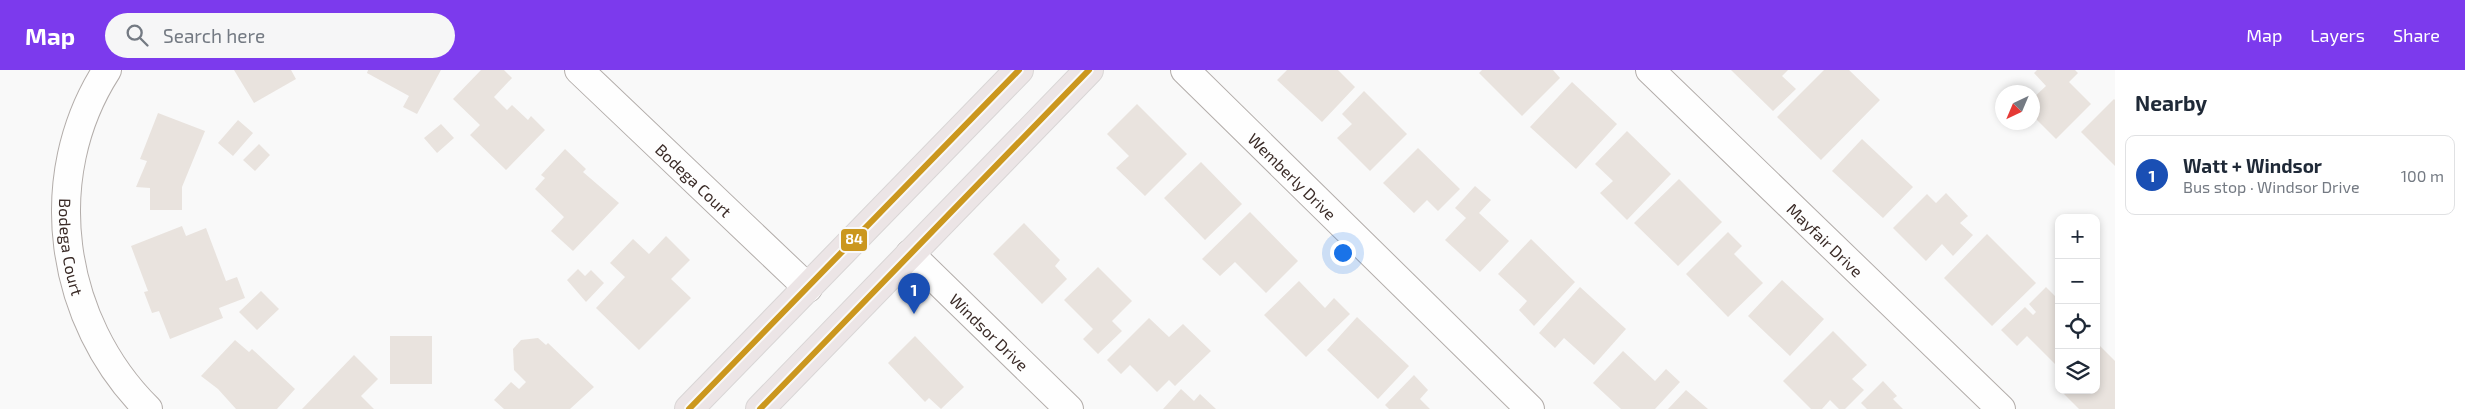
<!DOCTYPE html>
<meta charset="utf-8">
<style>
:root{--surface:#fff;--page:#f6f6f7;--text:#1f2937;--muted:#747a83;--line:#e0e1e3;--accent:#7c3aed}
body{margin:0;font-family:"Exo 2",sans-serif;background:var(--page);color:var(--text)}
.controls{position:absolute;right:15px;bottom:15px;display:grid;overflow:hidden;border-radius:10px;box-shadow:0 2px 8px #0003}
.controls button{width:45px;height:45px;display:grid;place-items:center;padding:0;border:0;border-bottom:1px solid var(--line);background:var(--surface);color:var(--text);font:25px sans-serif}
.compass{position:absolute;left:1995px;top:15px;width:45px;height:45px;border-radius:50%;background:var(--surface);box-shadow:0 2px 8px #0003;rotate:224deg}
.you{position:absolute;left:1342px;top:182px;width:18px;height:18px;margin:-12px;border:4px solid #fff;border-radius:50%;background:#1a73e8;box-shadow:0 0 0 8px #1a73e833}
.badge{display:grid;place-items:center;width:32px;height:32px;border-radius:50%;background:var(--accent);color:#fff;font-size:16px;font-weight:700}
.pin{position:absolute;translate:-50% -41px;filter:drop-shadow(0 1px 2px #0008)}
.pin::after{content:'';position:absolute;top:26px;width:18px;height:15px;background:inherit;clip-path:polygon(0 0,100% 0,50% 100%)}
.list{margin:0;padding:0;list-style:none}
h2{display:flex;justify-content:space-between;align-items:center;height:65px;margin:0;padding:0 20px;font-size:21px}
h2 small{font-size:16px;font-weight:400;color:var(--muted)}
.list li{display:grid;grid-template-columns:32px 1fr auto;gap:15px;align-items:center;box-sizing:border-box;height:80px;margin:0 10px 10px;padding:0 10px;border:1px solid var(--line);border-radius:10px}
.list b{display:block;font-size:19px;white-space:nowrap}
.list p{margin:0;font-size:16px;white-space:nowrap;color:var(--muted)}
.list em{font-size:16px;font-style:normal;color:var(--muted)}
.icon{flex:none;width:28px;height:28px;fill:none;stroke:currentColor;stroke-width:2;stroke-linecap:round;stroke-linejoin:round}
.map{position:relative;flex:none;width:2115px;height:339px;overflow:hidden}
header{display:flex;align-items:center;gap:30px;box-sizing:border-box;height:70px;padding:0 25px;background:var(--accent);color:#fff}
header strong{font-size:24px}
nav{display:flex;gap:28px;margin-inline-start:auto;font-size:18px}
.search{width:350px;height:45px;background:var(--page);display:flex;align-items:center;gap:12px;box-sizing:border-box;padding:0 18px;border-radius:28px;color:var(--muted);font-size:19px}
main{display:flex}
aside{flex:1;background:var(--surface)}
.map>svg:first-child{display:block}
</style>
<header>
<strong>Map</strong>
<div class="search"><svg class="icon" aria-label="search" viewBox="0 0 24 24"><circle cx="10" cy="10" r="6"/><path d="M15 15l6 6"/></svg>Search here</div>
<nav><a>Map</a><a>Layers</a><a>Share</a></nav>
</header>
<main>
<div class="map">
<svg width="2115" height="339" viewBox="0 0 2115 339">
<rect width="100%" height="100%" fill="#f9f9f9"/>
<path fill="#e9e3de" d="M 234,0 L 291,0 L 296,9 L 254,33 Z
M 368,0 L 441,0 L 417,44 L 403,37 L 409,26 L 367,3 Z
M 481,0 L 504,0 L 512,8 L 494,27 L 507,40 L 512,35 L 528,50 L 531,46 L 545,60 L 506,100 L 470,65 L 480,55 L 453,29 Z
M 1287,0 L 1338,0 L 1355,17 L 1322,52 L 1277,10 Z
M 1482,0 L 1553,0 L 1560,8 L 1522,46 L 1479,3 Z
M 1731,0 L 1788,0 L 1782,6 L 1796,19 L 1773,41 Z
M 1824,0 L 1849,0 L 1880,30 L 1821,90 L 1777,47 Z
M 2037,0 L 2075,0 L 2078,3 L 2069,12 L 2091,34 L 2056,69 L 2032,45 L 2032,29 L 2046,16 L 2034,3 Z
M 1572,12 L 1617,54 L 1576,99 L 1530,57 Z
M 1364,21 L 1407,64 L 1370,101 L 1337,68 L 1352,54 L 1342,44 Z
M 2114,29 L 2115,30 L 2115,96 L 2081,62 Z
M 1137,34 L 1187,84 L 1145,126 L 1116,98 L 1129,86 L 1107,64 Z
M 158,43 L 205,61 L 182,117 L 182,140 L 150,140 L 150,118 L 136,117 L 147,91 L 140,89 Z
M 238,50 L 253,63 L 233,86 L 218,73 Z
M 441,54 L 454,68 L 437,83 L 424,68 Z
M 1627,61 L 1671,104 L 1627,150 L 1600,123 L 1613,111 L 1595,94 Z
M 1862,69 L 1913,117 L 1883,148 L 1832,101 Z
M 259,74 L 270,85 L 255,101 L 243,90 Z
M 1418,78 L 1460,119 L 1438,141 L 1427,130 L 1414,143 L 1383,113 Z
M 565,79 L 586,99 L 583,102 L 619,133 L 573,181 L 551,161 L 564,147 L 535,119 L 545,108 L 541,105 Z
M 1201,92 L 1242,134 L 1205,170 L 1164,128 Z
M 1679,109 L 1722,152 L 1678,196 L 1634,153 Z
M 1475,116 L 1491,130 L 1479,143 L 1509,171 L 1480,202 L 1445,170 L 1466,148 L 1455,138 Z
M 1946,123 L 1968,146 L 1960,153 L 1973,165 L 1953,186 L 1942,174 L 1926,191 L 1893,158 L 1927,124 L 1936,133 Z
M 1250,142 L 1298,191 L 1266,223 L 1235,192 L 1220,206 L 1202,189 Z
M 1024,153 L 1060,190 L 1055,196 L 1067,209 L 1042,234 L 993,184 Z
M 182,156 L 186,166 L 206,158 L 226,211 L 237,207 L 245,228 L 219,238 L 223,248 L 170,269 L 159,241 L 152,243 L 144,222 L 148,221 L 131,176 Z
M 1728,162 L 1742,176 L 1734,184 L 1763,213 L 1728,247 L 1686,204 Z
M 1987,164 L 2036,213 L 1992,256 L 1944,208 Z
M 666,166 L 690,190 L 671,209 L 691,228 L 639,280 L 596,238 L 625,207 L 610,193 L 633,169 L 649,184 Z
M 1531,169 L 1575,212 L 1534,256 L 1519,240 L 1527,231 L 1498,204 Z
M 1098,197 L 1132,231 L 1112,251 L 1122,261 L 1098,284 L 1083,269 L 1093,259 L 1064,230 Z
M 578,199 L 585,206 L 591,200 L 604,213 L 586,232 L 567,210 Z
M 1782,210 L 1824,249 L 1790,286 L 1748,246 Z
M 1299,211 L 1325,238 L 1334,228 L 1350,244 L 1306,287 L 1264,245 Z
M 1580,217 L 1626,259 L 1594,295 L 1564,268 L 1555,278 L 1539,263 Z
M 2046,217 L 2059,230 L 2059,298 L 2027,266 L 2017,276 L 2001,260 L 2025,237 L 2033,245 L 2036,242 L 2029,234 Z
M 261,221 L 279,239 L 257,260 L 239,242 Z
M 1357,247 L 1409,296 L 1378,329 L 1327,280 Z
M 1149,248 L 1169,267 L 1183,254 L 1211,281 L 1175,316 L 1169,310 L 1157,322 L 1130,295 L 1121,304 L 1107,290 Z
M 1833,261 L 1867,295 L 1852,309 L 1864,320 L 1845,339 L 1839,339 L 1830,330 L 1822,339 L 1811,339 L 1783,311 Z
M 390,266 L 432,266 L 432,314 L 390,314 Z
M 915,266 L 964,317 L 941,339 L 929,328 L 925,332 L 888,293 Z
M 538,268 L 546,275 L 548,273 L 594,317 L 570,339 L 504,339 L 494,330 L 511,312 L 519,319 L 526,312 L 514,300 L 513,279 L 521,270 Z
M 235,270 L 249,282 L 252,279 L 295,319 L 277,339 L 236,339 L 218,319 L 201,306 Z
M 2096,272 L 2115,291 L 2115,339 L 2079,339 L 2060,320 L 2096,320 Z
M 1623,281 L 1655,311 L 1666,299 L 1680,312 L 1655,339 L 1621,339 L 1593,313 Z
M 354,285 L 378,309 L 361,326 L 374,339 L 302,339 Z
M 1414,305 L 1428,320 L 1420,329 L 1430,339 L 1389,339 L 1385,335 Z
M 1883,311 L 1897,326 L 1893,329 L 1903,339 L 1867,339 L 1861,333 Z
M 1181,319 L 1194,331 L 1200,324 L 1216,339 L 1163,339 Z
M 1686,320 L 1708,339 L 1668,339 Z"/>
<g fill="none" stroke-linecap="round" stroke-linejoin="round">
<defs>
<g id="minor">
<path id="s1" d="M 107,0 C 38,107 59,251 148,339"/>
<path id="s2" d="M 579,0 L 808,218"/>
<path id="s3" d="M 1185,0 L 1530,339"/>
<path id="s4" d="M 1650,0 L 2001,339"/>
<path id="s5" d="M 910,184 L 1069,339"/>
</g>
<path id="major" d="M 689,339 L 1019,0
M 760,339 L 1089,0"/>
</defs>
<use href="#minor" stroke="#b3adaa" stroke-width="30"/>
<use href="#major" stroke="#d9d6d6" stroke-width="30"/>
<use href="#minor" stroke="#fefefe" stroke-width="28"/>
<use href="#major" stroke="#ece5e6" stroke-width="28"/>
<defs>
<path id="bus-1" d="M 689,339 L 1019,0
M 760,339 L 1089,0"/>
</defs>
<use href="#bus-1" stroke="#f9f9f9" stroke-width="10"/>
<use href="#bus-1" stroke="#cb971e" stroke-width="6"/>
</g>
<g text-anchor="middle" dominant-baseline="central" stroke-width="4" stroke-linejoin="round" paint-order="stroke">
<g font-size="16" fill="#3a2b27" stroke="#f9f9f9">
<text stroke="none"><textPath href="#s3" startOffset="151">Wemberly Drive</textPath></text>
<text stroke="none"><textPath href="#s2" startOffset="159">Bodega Court</textPath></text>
<text stroke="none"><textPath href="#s4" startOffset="244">Mayfair Drive</textPath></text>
<text stroke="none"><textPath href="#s1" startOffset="185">Bodega Court</textPath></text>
<text stroke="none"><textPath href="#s5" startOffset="111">Windsor Drive</textPath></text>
</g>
</g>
<rect stroke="#f9f9f9" stroke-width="2" x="840" y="158" width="28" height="24" rx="5" fill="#cb971e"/>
<g font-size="14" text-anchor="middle" font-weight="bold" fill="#fff">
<text x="854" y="174">84</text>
</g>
</svg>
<div class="controls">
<button>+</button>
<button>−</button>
<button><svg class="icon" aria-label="locate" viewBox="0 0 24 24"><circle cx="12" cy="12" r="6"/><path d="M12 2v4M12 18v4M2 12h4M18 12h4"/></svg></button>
<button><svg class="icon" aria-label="layers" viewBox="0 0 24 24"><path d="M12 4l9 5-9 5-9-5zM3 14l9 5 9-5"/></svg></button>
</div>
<svg class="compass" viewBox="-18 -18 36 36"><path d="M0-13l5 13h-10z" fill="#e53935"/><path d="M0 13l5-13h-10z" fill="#747a83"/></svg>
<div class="you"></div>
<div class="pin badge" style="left:914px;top:244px;background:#1a4fb4">1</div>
</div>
<aside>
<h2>Nearby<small></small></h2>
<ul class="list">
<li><span class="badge" style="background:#1a4fb4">1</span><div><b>Watt + Windsor</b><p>Bus stop · Windsor Drive</p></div><em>100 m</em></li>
</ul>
</aside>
</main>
